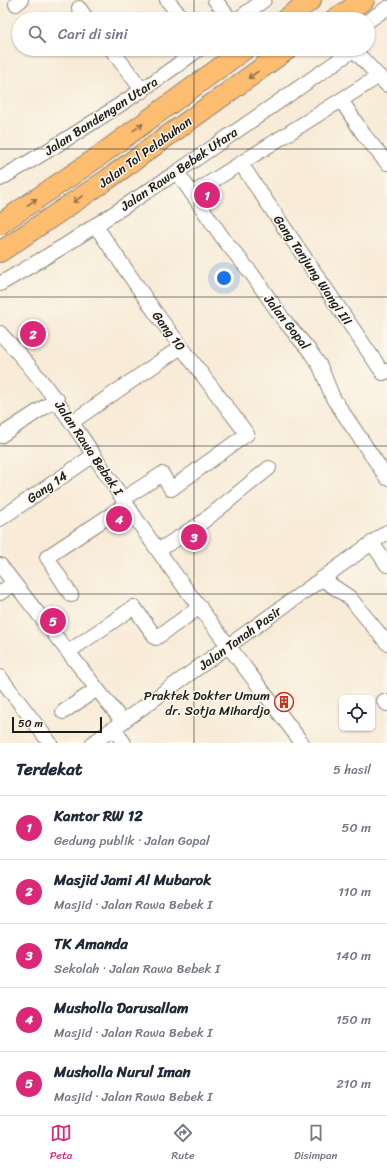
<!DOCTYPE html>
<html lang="id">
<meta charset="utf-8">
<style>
:root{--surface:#fff;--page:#f6f6f7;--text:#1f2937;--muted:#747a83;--line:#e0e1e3;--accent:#db2777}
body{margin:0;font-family:Sriracha,sans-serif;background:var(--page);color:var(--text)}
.controls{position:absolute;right:12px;bottom:12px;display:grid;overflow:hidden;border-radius:6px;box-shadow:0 1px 3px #0004}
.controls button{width:36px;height:36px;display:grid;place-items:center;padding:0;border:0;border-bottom:1px solid var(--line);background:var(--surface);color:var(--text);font:20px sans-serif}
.scale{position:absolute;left:12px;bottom:10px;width:90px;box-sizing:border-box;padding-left:4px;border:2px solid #1c1c1c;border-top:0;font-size:11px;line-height:14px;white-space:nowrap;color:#1c1c1c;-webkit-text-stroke:3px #fbf7ec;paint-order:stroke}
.you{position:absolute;left:224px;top:278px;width:14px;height:14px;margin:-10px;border:3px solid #fff;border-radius:50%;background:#1a73e8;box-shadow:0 0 0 6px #1a73e833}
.badge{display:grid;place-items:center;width:26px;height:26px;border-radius:50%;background:var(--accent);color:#fff;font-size:13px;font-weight:700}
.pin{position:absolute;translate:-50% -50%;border:2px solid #fff;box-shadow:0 1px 4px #0006}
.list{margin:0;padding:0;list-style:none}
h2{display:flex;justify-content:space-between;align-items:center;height:52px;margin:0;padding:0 16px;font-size:17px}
h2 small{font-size:13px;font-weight:400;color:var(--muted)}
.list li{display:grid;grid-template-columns:26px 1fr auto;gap:12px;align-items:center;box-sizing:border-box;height:64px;padding:0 16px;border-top:1px solid var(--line)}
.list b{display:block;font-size:15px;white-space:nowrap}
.list p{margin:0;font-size:13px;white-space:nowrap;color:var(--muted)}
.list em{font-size:13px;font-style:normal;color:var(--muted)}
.icon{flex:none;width:22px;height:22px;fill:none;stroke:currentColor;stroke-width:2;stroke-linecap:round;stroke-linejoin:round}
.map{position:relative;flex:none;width:387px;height:743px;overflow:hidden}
.search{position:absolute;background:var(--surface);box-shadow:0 1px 3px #0004;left:12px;right:12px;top:12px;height:44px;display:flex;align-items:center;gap:10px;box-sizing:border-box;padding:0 14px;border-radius:22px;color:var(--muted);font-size:15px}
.sheet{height:372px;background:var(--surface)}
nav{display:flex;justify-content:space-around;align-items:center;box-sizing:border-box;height:56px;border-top:1px solid var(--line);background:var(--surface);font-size:11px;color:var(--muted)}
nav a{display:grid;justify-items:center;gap:2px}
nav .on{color:var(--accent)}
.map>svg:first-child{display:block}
</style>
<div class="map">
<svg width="387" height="743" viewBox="0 0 387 743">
<rect width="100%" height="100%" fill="#fbf7ec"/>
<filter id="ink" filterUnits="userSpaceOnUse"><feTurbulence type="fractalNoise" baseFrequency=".025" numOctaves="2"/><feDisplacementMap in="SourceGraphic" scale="8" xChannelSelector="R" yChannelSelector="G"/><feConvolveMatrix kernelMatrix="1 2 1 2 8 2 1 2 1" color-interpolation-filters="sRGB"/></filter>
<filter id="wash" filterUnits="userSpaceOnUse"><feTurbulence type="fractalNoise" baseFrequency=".012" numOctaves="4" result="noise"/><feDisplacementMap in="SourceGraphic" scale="16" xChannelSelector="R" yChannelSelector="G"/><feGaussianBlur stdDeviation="0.9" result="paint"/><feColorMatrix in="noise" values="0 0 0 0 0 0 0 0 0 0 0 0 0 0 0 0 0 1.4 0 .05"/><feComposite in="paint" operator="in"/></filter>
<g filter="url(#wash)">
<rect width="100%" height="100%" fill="#f8ebd7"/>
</g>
<g filter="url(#ink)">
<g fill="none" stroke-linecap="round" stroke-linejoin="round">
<defs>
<path id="minor" d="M 167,0 L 183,19
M 215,0 L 230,19
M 16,4 L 21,0
M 79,8 L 87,19
M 238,19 L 264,0
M 368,21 L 387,8
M 111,49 L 143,91
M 354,50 L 387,85
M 341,100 L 364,135 L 387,163
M 241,164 L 383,373 L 387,371
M 177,172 L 225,241 L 252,274 L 283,319 L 309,350 L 320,366 L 333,398 L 387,478
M 0,179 C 69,139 135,97 199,49
M 192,194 L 379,76
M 95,225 L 155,312 L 247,434 L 171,489 L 162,474 L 123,499
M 0,284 L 64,246 L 177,172 L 355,49
M 0,333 C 57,392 97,462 143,529 C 193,602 249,672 302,743
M 72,422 L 181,347
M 0,436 L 57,399
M 0,519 L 94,455
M 372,543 L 387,565
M 159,550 L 200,524 L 269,468
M 0,565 L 123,722
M 322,579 L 349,597 L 387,643
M 0,593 L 14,583
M 71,595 L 47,557 L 127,504
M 68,652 L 134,607 L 156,638 L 200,607
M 0,677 L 50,743
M 384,701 L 387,704
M 63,712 L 97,689
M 114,729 L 124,743
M 93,743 L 387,532"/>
<path id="highway" d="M 286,19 L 311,0
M 335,19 L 364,0
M 0,224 L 95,159 L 245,49
M 0,252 L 108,179 L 288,49"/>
</defs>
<use href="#minor" stroke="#8a847a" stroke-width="16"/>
<use href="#highway" stroke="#8a847a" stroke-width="22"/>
<use href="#minor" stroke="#fff" stroke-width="14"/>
<use href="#highway" stroke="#fcbd6f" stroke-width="20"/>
</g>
<defs><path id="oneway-shaft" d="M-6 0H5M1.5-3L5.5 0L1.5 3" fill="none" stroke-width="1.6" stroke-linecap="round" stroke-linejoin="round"/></defs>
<g stroke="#8c6c46">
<use href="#oneway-shaft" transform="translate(253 75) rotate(144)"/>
<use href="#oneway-shaft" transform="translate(138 127) rotate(-36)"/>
<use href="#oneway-shaft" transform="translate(78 199) rotate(146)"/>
<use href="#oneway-shaft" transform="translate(32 202) rotate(-35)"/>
</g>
</g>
<path fill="none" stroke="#1c1c1c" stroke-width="1" stroke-opacity="0.55" d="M 194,0 L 194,19M 194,49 L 194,743M 0,149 L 387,149M 0,297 L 387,297M 0,446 L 387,446M 0,594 L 387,594"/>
<defs>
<symbol id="building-ring" viewBox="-11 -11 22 22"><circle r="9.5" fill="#fbf7ec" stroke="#c8321e" stroke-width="1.5"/><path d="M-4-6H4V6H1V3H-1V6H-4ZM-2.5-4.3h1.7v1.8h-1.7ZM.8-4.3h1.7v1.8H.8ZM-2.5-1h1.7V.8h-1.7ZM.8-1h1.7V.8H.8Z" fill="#c8321e"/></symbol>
</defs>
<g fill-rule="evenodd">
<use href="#building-ring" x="273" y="691" width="22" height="22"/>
</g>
<g text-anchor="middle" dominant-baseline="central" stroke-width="3" stroke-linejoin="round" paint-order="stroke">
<g font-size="13" fill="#1c1c1c" stroke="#fbf7ec">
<text transform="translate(101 116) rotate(-33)">Jalan Bandengan Utara</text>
<text transform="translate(145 152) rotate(-36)">Jalan Tol Pelabuhan</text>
<text transform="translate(179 169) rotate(-34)">Jalan Rawa Bebek Utara</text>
<text transform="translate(313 270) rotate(56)">Gang Tanjung Wangi III</text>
<text transform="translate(287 322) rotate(52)">Jalan Gopal</text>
<text transform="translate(169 331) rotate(53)">Gang 10</text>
<text transform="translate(89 448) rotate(56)">Jalan Rawa Bebek I</text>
<text transform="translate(47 487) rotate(-34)">Gang 14</text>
<text transform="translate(240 638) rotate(-36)">Jalan Tanah Pasir</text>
</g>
<g font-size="13" fill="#1c1c1c" stroke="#fbf7ec" text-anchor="end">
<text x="270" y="695">Praktek Dokter Umum<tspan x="270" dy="15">dr. Sotja Mihardjo</tspan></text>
</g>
</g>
</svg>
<div class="controls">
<button><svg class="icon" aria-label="locate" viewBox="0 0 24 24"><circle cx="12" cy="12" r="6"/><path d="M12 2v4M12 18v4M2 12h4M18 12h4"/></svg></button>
</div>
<div class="scale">50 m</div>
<div class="you"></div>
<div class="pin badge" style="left:207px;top:195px">1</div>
<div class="pin badge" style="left:33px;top:334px">2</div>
<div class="pin badge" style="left:194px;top:537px">3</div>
<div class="pin badge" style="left:119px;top:519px">4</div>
<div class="pin badge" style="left:53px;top:621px">5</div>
<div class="search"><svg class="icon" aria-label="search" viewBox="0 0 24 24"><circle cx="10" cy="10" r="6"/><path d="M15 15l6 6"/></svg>Cari di sini</div>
</div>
<section class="sheet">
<h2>Terdekat<small>5 hasil</small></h2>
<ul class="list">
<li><span class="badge">1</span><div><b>Kantor RW 12</b><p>Gedung publik · Jalan Gopal</p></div><em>50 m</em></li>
<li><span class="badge">2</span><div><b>Masjid Jami Al Mubarok</b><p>Masjid · Jalan Rawa Bebek I</p></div><em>110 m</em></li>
<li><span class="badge">3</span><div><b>TK Amanda</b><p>Sekolah · Jalan Rawa Bebek I</p></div><em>140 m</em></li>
<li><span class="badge">4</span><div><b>Musholla Darusallam</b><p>Masjid · Jalan Rawa Bebek I</p></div><em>150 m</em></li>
<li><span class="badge">5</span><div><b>Musholla Nurul Iman</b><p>Masjid · Jalan Rawa Bebek I</p></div><em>210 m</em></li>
</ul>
</section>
<nav>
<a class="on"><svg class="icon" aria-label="map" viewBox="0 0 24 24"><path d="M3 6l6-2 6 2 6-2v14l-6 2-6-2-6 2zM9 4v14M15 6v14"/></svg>Peta</a>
<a><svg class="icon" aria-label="directions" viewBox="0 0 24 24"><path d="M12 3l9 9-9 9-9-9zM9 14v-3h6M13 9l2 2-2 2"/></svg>Rute</a>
<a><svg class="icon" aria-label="saved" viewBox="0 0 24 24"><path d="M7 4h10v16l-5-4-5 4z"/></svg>Disimpan</a>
</nav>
